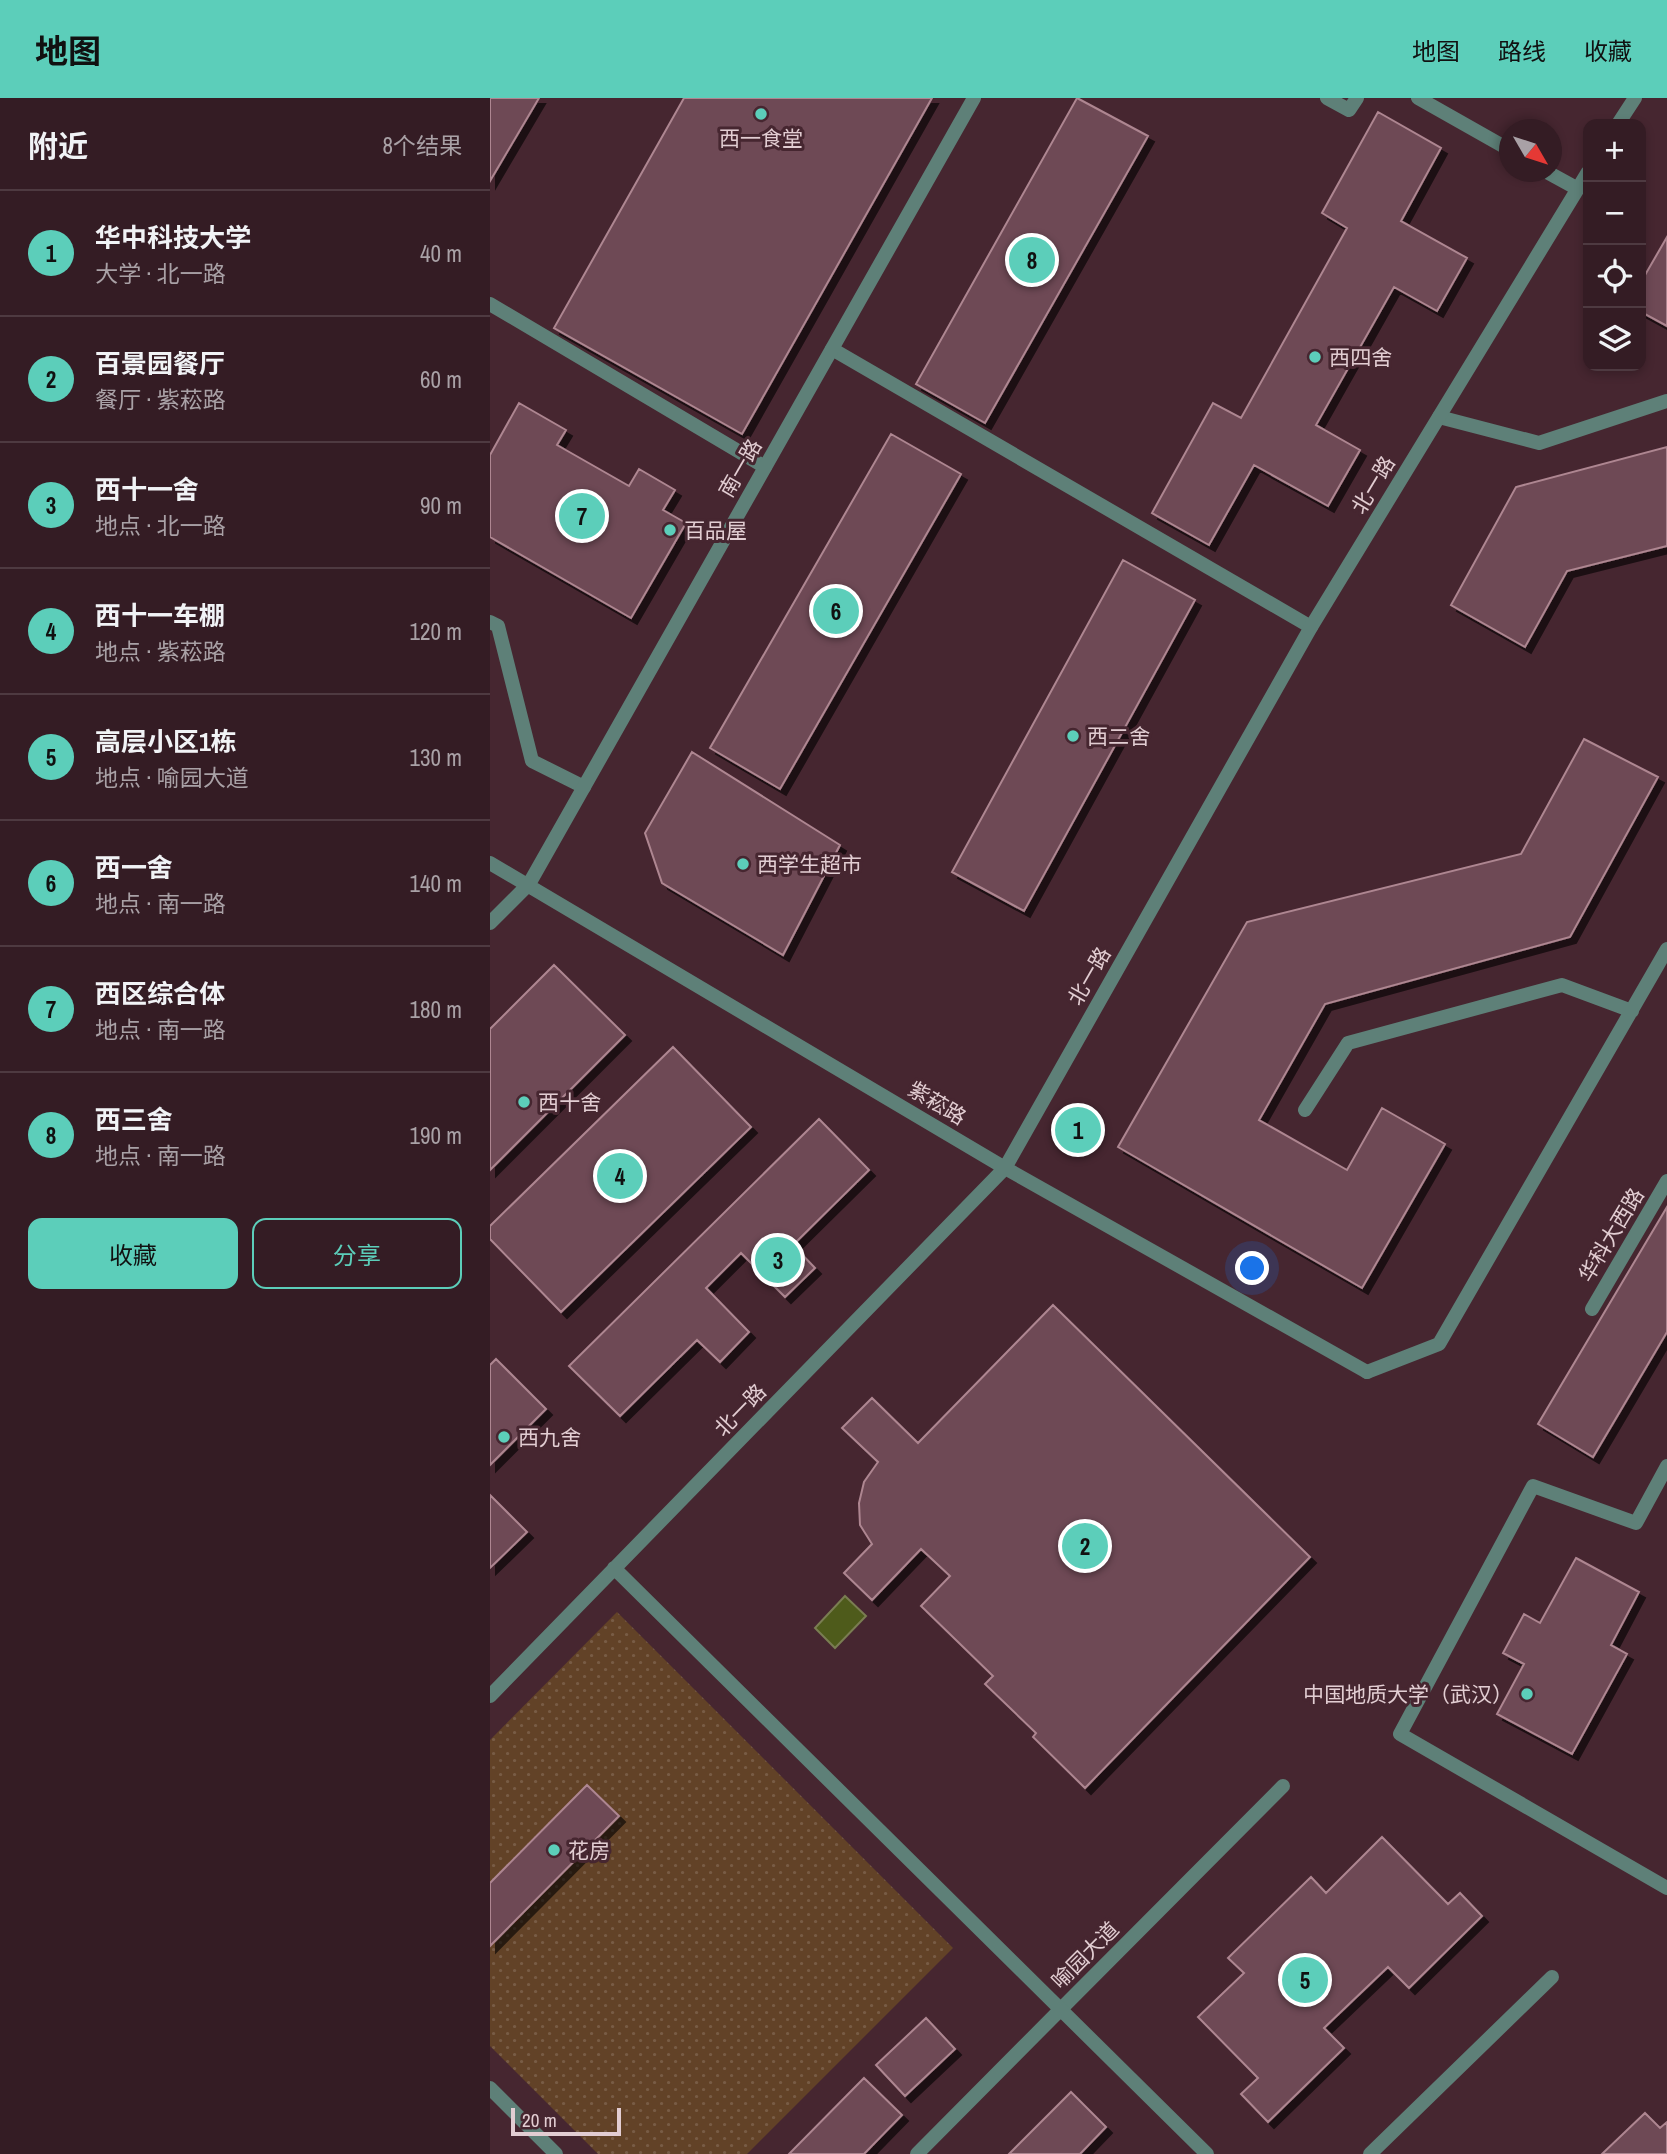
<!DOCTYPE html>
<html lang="zh">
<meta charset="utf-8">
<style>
:root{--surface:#341c24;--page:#3c252c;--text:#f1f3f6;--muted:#a9a1a6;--line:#4e3a41;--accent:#5cceba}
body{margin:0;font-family:"Archivo Narrow","Noto Sans SC",sans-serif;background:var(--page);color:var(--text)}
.controls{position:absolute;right:21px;top:21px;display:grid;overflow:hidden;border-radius:14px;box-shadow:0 4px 10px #0003}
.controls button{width:63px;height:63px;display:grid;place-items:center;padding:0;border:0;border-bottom:2px solid var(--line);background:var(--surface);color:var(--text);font:35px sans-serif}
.compass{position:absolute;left:1009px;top:21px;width:63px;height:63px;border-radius:50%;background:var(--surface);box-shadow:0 4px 10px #0003;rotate:129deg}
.scale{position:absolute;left:21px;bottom:18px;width:110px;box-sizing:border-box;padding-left:7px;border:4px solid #e2cdd2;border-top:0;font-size:19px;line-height:24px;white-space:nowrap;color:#e2cdd2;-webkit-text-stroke:5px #462630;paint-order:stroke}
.you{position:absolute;left:763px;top:1171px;width:24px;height:24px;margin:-18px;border:5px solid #fff;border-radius:50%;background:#1a73e8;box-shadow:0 0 0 10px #1a73e833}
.badge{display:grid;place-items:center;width:46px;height:46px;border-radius:50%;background:var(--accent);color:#111;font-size:23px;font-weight:700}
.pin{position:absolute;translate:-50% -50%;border:4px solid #fff;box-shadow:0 2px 7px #0006}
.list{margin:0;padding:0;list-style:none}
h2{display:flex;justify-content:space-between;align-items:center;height:91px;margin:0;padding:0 28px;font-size:30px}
h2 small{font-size:23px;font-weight:400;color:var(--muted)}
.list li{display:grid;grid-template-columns:46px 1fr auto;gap:21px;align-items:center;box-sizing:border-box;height:126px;padding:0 28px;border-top:2px solid var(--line)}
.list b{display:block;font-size:26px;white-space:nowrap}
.list p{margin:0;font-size:23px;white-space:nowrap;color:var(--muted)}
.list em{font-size:23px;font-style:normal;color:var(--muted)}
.actions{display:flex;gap:14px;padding:21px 28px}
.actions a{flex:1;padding:16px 0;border:2px solid var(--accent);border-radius:14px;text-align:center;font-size:24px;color:var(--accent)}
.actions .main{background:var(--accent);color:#111}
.icon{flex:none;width:38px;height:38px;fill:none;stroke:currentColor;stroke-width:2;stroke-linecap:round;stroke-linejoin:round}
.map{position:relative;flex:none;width:1177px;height:2056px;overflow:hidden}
header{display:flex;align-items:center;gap:42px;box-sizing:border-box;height:98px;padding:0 35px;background:var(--accent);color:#111}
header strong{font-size:33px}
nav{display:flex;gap:38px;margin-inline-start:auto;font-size:24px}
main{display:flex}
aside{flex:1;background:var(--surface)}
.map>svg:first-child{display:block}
</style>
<header>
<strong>地图</strong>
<nav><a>地图</a><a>路线</a><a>收藏</a></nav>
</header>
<main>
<aside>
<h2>附近<small>8个结果</small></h2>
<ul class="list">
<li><span class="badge">1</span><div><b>华中科技大学</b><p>大学 · 北一路</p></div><em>40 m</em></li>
<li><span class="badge">2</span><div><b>百景园餐厅</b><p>餐厅 · 紫菘路</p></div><em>60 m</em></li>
<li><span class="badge">3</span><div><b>西十一舍</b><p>地点 · 北一路</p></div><em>90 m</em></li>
<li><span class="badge">4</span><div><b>西十一车棚</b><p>地点 · 紫菘路</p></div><em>120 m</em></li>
<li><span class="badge">5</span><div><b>高层小区1栋</b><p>地点 · 喻园大道</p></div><em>130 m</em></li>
<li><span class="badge">6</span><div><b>西一舍</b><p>地点 · 南一路</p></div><em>140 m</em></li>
<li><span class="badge">7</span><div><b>西区综合体</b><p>地点 · 南一路</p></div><em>180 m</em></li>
<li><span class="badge">8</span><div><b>西三舍</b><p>地点 · 南一路</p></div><em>190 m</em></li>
</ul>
<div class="actions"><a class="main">收藏</a><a>分享</a></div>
</aside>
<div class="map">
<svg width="1177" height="2056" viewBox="0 0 1177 2056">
<defs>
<pattern id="green-dots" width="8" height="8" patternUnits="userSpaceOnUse" patternTransform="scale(1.75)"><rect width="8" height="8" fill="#624227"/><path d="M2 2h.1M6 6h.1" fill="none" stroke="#785c45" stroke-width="1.8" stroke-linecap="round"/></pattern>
<filter id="shadow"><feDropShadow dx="6" dy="6" stdDeviation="0" flood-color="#0009"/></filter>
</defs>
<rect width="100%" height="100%" fill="#462630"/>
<path fill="url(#green-dots)" d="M 127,1514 L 463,1850 L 257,2056 L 108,2056 L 0,1948 L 0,1642 Z"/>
<path fill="#4e5b1b" stroke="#7a7d52" stroke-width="2" d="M 355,1498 L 376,1518 L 345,1550 L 325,1530 Z"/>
<path fill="#6e4a55" stroke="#ae8691" stroke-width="2" filter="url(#shadow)" d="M 0,0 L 49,0 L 0,83 Z
M 194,0 L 442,0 L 252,336 L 64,230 Z
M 587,0 L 658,38 L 495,325 L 426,286 Z
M 888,14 L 951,50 L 911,123 L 977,160 L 947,213 L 904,189 L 826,327 L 870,352 L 838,408 L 764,367 L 719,447 L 662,415 L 723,305 L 751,320 L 857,130 L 832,115 Z
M 1177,139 L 1177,228 L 1151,214 L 1151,184 Z
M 29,305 L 76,332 L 67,347 L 139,388 L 149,371 L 185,392 L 173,412 L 196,425 L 141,520 L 0,439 L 0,357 Z
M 401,336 L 471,376 L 290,691 L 220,650 Z
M 1177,349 L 1177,448 L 1077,473 L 1035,549 L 961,507 L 1026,389 Z
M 633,462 L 705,502 L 534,813 L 462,774 Z
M 1094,641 L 1168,679 L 1080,839 L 835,906 L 769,1022 L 857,1072 L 892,1010 L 955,1046 L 872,1190 L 628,1049 L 757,824 L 1031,756 Z
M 202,654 L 350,747 L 293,857 L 172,785 L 155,735 Z
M 64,867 L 135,937 L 0,1072 L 0,931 Z
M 183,949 L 261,1029 L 71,1214 L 0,1141 L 0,1128 Z
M 329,1021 L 379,1072 L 303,1147 L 325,1170 L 295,1199 L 251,1155 L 216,1190 L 259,1234 L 230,1264 L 207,1242 L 130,1318 L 79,1268 Z
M 1177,1109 L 1177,1234 L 1103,1359 L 1048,1326 Z
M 563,1207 L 820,1459 L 595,1690 L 543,1639 L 546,1635 L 495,1586 L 503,1578 L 431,1508 L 460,1478 L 431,1451 L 382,1502 L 354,1475 L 382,1446 L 370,1427 L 369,1405 L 374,1384 L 388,1364 L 352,1330 L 382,1300 L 428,1345 Z
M 6,1261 L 56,1311 L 0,1367 L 0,1267 Z
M 0,1397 L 37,1434 L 0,1470 Z
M 1086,1460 L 1149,1494 L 1121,1547 L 1137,1556 L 1082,1656 L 1007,1616 L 1034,1566 L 1013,1555 L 1034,1516 L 1050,1525 Z
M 97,1687 L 129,1718 L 0,1848 L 0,1785 Z
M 892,1739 L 958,1806 L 970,1795 L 992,1818 L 919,1890 L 898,1869 L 834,1930 L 854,1950 L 778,2024 L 751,1996 L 768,1980 L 708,1919 L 754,1875 L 738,1860 L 821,1779 L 836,1795 Z
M 436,1920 L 465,1951 L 415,1998 L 386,1967 Z
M 374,1980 L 412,2017 L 374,2056 L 299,2056 Z
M 581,1994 L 616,2029 L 590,2056 L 519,2056 Z
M 1155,2015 L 1170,2030 L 1177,2024 L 1177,2056 L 1112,2056 Z"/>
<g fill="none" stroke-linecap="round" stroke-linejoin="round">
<path stroke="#5e8078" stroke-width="14" d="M 342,251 L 821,529
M 949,319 L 1049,345 L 1177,303
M 815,1012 L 858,945 L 1072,887 L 1142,913
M 877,1274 L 949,1246 L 1177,851
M 570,1912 L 793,1688
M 880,2056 L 1062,1879"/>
<path stroke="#5e8078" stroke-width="14" d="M 0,206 L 275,369
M 0,524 L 8,528 L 42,663 L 94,689"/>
<path stroke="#5e8078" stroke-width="14" d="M 837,0 L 859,12 L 867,0
M 928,0 L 1020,52
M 1128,26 L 1145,0
M 1057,74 L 1088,91
M 0,765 L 515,1070 L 877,1274
M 0,825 L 39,786 L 484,0
M 1102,1211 L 1177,1083
M 1177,1368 L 1146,1425 L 1043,1388 L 910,1636 L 1177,1790
M 124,1470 L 717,2056
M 0,1598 L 515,1070 L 821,529 L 1098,74
M 0,1990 L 66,2056
M 427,2056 L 570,1912"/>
</g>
<g fill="#5cceba" stroke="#462630" stroke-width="2.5">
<circle cx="271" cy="16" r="7"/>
<circle cx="825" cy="259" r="7"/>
<circle cx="180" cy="432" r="7"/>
<circle cx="583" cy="638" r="7"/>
<circle cx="253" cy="766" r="7"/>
<circle cx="34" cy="1004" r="7"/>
<circle cx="14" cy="1339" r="7"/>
<circle cx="1037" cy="1596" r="7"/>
<circle cx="64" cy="1752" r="7"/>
</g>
<g text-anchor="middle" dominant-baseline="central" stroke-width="6" stroke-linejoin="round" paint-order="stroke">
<g font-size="21" fill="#e2cdd2" stroke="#462630" text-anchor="start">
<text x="271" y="40" text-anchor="middle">西一食堂</text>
<text x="839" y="259">西四舍</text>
<text x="194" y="432">百品屋</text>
<text x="597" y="638">西二舍</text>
<text x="267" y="766">西学生超市</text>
<text x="48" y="1004">西十舍</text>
<text x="28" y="1339">西九舍</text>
<text x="1023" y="1596" text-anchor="end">中国地质大学（武汉）</text>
<text x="78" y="1752">花房</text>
</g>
<g font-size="21" fill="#e2cdd2" stroke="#462630">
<text transform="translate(250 370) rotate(-60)">南一路</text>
<text transform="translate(883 387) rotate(-59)">北一路</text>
<text transform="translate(599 878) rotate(-60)">北一路</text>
<text transform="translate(447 1005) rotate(31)">紫菘路</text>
<text transform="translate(1121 1137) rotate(-59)">华科大西路</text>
<text transform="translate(250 1312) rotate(-46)">北一路</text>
<text transform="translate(595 1857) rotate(-45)">喻园大道</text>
</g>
</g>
</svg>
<div class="controls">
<button>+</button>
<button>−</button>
<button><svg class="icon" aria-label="locate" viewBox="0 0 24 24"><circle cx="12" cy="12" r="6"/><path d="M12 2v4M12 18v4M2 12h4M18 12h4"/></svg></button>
<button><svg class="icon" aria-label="layers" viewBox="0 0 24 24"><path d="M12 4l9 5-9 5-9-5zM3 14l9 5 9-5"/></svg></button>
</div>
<svg class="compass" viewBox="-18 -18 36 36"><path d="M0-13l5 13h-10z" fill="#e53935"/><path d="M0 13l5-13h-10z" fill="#a9a1a6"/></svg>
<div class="scale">20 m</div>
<div class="you"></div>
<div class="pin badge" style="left:588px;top:1032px">1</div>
<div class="pin badge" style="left:595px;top:1448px">2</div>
<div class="pin badge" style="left:288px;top:1162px">3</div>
<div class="pin badge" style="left:130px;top:1078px">4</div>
<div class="pin badge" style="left:815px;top:1882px">5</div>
<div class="pin badge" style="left:346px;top:513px">6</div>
<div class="pin badge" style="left:92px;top:418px">7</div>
<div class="pin badge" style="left:542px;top:162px">8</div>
</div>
</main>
